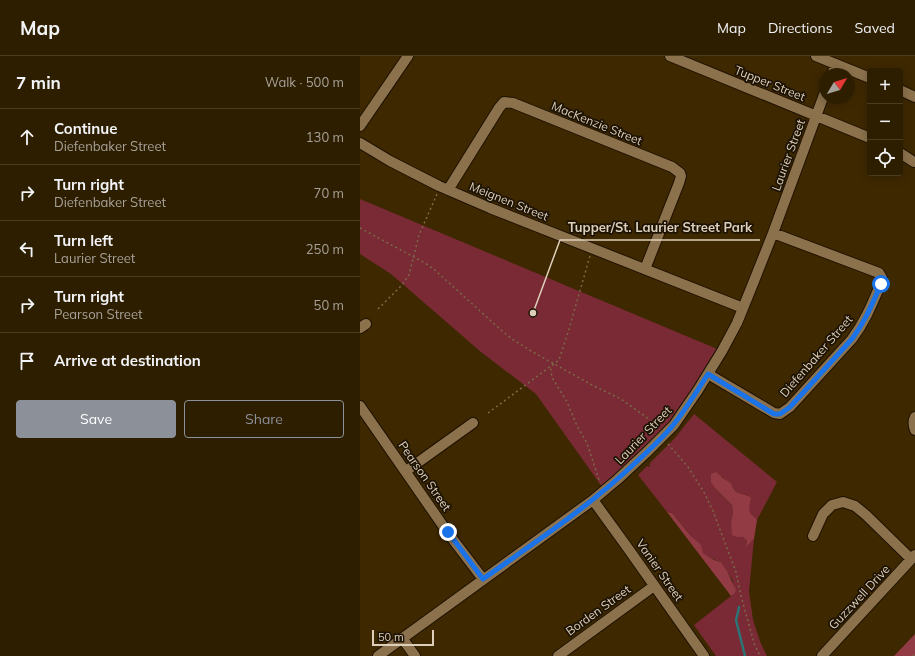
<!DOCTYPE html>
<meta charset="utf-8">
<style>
:root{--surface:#2e1e00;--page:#3a2b0f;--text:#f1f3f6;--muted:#a7a299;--line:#493c22;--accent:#8c9099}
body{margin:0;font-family:Mulish,sans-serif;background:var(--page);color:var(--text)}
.controls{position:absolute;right:12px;top:12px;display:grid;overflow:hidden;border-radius:4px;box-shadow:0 2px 10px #0003}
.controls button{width:36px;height:36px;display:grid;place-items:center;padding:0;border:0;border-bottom:1px solid var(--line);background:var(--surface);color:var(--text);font:20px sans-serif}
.compass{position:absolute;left:459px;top:12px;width:36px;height:36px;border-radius:50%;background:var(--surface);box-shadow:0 2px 10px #0003;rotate:52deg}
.scale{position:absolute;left:12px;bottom:10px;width:62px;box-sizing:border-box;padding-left:4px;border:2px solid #decfbb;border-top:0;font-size:11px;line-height:14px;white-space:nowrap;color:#decfbb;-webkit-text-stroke:3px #1d1304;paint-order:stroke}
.stop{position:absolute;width:12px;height:12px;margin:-9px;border:3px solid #1a73e8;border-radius:50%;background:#fff}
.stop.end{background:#1a73e8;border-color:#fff;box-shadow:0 1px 4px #0008}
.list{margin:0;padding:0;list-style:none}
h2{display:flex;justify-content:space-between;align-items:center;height:52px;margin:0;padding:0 16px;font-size:17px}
h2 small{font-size:13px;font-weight:400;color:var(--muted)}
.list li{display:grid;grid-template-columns:26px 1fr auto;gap:12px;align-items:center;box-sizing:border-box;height:56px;padding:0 16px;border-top:1px solid var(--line)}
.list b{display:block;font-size:15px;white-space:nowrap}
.list p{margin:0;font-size:13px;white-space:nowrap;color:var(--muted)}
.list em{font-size:13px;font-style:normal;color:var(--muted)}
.actions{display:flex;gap:8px;padding:12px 16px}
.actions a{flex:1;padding:9px 0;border:1px solid var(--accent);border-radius:4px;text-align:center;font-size:14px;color:var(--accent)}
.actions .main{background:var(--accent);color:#fff}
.icon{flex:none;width:22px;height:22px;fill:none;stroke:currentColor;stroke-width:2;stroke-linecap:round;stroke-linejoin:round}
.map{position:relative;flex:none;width:555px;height:600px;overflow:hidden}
header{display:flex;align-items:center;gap:24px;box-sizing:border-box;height:56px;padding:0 20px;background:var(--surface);border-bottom:1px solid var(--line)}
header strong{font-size:19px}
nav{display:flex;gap:22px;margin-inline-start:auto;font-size:14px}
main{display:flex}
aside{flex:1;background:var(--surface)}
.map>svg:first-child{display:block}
</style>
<header>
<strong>Map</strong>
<nav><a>Map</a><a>Directions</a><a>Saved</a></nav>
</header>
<main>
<aside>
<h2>7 min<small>Walk · 500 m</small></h2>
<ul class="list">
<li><svg class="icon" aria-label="ahead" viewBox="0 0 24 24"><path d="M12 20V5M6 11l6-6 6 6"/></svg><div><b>Continue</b><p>Diefenbaker Street</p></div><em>130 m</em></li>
<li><svg class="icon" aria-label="right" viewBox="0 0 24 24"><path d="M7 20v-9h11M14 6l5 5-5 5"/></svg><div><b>Turn right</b><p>Diefenbaker Street</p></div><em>70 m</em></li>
<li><svg class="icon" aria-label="left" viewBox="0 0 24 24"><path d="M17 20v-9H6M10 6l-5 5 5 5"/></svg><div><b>Turn left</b><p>Laurier Street</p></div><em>250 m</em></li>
<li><svg class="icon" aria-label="right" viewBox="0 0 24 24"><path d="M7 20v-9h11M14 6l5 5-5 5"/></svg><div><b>Turn right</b><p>Pearson Street</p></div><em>50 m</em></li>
<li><svg class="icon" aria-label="arrive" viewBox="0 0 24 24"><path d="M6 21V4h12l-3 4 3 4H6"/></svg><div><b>Arrive at destination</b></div></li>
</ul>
<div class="actions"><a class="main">Save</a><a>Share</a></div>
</aside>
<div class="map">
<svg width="555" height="600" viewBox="0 0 555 600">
<rect width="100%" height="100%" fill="#3e2800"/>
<path fill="#792a34" d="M 0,143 L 362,295 L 326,352 L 245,435 L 176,338 L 121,296 L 31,218 L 0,198 Z
M 334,358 L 417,426 L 397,464 C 395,461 392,460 390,457 C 387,452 388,445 388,439 C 379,439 374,436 371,427 L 366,425 L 362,420 L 355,432 L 372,449 L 373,456 L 371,466 L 377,481 L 383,481 L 387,485 L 386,490 L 394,483 L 389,535 L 393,564 L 401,588 L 407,600 L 356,600 L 334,569 L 371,540 L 374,538 L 373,525 L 361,506 C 355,504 348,501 343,497 C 337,492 336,483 330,479 L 312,457 L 307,456 L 278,419 L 287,410 L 289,411 L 290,410 L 289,408 L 315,382 Z"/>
<path fill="#933b44" d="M 356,416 C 361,420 365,424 371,427 C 376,442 383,435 391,442 C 390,448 387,455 392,459 C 394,461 396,462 397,464 L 394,483 L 386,491 L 387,485 L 383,481 L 377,481 L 372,479 L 371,466 L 373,456 L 372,449 L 355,432 L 351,426 L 351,418 Z
M 307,456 L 312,457 L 330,479 L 341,489 L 343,497 L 354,504 L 361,506 L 367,515 L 376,534 L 374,538 L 371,540 Z
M 555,578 L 555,600 L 534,600 Z"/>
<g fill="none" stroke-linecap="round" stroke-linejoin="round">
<path stroke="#2b7576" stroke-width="2.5" d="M 379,551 L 378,556 L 376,564 L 385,600"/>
<defs>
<path id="minor" d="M 310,0 L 510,82
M 456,0 L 510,22
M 472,18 L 476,8
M 540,34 L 555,41
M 0,70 L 48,0
M 0,87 L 30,105 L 79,130 L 130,152 L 383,252
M 540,97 L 554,106
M 88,134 L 139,52 L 144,46 L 153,47 L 312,111 L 320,117 L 321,120 L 319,127 L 285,213
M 0,272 L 6,268
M 348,318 L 414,357 L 420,358 L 430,351 L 492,283 C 506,264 512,248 521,227 L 522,222 L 519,217 L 413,177
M 0,350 L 88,477 L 123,523
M 555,361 C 553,365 553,369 555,374
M 46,415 L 113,367
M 233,444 L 267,491 L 344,600
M 453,480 L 463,458 L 472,449 L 483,446 L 495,450 L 506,459 L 551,503
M 42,582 L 55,600
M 18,600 L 233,444 L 258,423 L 288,395 L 314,369 L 338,334 L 362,295 L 377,267 L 394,225 L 413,177 L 465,36
M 198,600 L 294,530
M 462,600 L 555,499"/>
</defs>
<use href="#minor" stroke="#1f1201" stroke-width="12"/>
<path stroke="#7c6949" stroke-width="1.5" stroke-dasharray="2 3" stroke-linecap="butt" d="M 0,172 L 65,207 L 76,215 L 141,274 L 152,283 L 171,295 L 232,329 L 261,343 L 286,361 L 297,371
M 18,253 L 41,230 L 49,219 L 59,179 L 77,138
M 193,308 L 191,313 L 191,317 L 193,323 L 207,346 L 217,370 L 227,387 L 240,427
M 128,357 L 199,304 L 209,273 L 230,200
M 308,388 L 328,411 L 345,438 L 353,455 L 376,516 L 381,540 L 394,587 L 400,600
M 553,600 L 555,598"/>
<use href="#minor" stroke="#8c724c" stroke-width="10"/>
</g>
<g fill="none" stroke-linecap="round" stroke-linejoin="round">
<path stroke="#1a73e8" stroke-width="5" d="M 88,476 L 123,523 C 174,487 227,452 273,409 C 287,396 302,383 314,368 C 326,353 337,335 348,318 L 414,358 L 420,358 L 430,351 L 492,283 C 506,264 512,248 521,228"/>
</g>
<g text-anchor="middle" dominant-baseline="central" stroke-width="3.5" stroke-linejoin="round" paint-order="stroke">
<g font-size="12" fill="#decfbb" stroke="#1d1304">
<text transform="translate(410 27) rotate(22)">Tupper Street</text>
<text transform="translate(237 67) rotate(22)">MacKenzie Street</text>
<text transform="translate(428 99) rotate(-70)">Laurier Street</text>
<text transform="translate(149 145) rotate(22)">Meignen Street</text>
<text transform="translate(456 300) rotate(-49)">Diefenbaker Street</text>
<text transform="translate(283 379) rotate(-46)">Laurier Street</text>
<text transform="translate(65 420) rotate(55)">Pearson Street</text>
<text transform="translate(300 514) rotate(55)">Vanier Street</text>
<text transform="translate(499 541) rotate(-47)">Guzzwell Drive</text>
<text transform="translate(238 554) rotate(-36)">Borden Street</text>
</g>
</g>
<path fill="none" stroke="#decfbb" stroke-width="1.5" d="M173 257L200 184H400"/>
<circle fill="#decfbb" stroke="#1d1304" stroke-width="1.5" cx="173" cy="257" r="4"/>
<g font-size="13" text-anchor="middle" font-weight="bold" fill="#decfbb" stroke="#1d1304" stroke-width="3.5" stroke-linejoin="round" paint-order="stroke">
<text x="300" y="176">Tupper/St. Laurier Street Park</text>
</g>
</svg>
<div class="controls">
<button>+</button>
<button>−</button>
<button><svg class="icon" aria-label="locate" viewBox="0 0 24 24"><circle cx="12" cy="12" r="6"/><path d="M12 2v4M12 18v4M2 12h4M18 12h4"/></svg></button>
</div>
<svg class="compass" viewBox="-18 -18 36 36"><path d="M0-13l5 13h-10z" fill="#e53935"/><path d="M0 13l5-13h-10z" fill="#a7a299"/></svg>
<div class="scale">50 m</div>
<div class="stop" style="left:521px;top:228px"></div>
<div class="stop end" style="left:88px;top:476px"></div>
</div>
</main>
